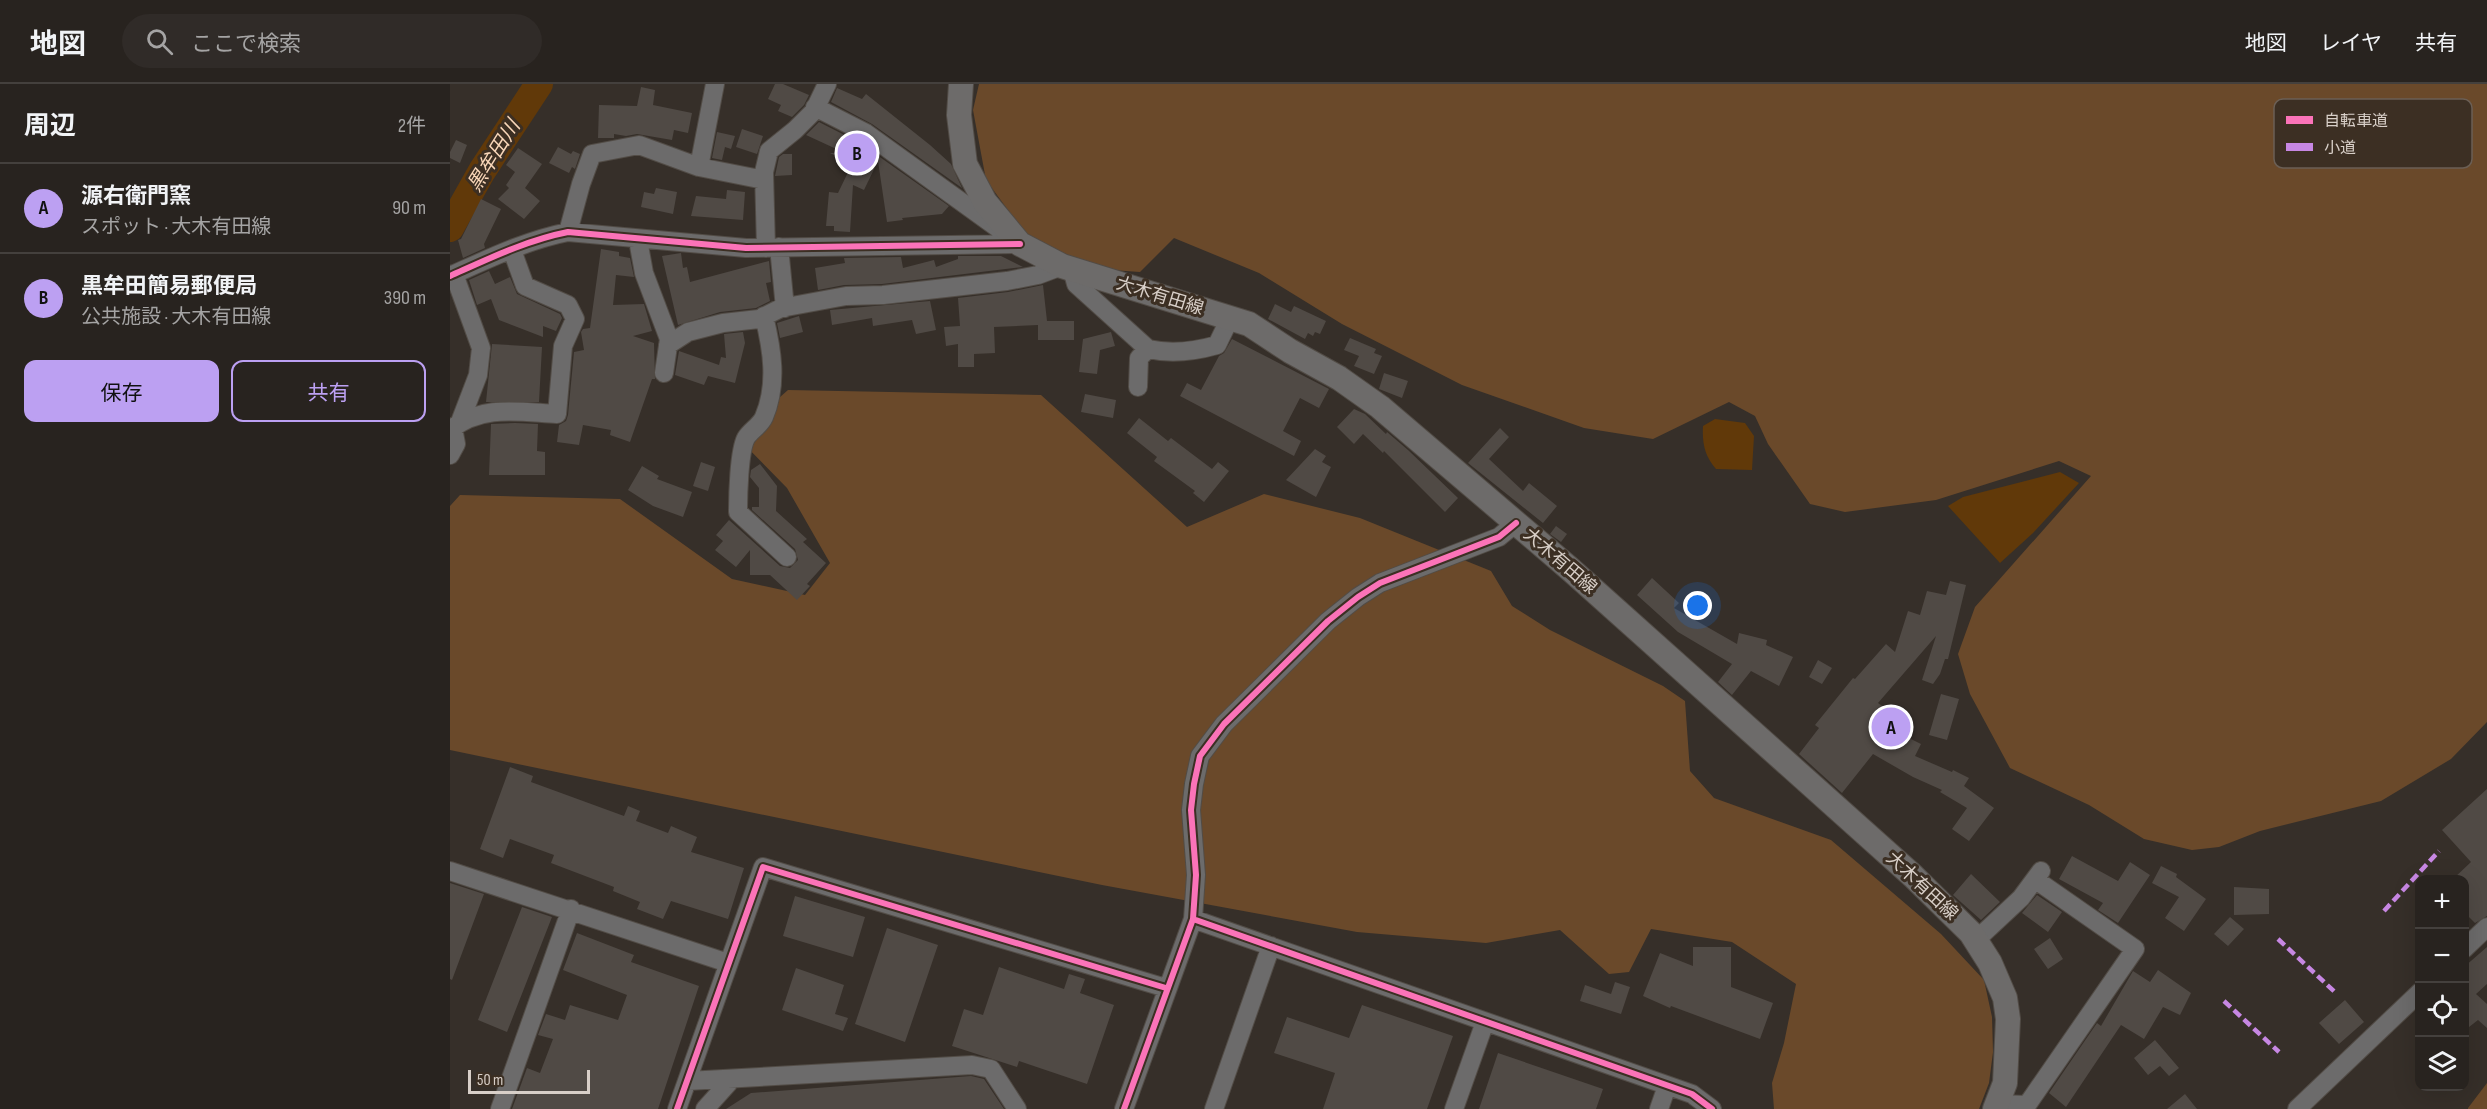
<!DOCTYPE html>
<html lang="ja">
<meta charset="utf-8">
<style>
:root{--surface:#28231f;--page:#302b28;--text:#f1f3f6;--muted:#a5a4a4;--line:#44403d;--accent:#bca0f2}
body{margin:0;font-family:"Sofia Sans Condensed","Noto Sans JP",sans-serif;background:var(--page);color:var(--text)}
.controls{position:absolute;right:18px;bottom:18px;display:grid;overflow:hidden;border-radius:12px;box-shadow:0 6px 24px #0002}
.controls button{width:54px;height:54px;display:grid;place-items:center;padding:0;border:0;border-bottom:2px solid var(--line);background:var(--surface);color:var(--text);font:30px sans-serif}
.scale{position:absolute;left:18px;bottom:15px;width:122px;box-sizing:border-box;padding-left:6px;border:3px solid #d8cfc8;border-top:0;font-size:16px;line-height:21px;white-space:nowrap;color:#d8cfc8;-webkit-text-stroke:4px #3c2f23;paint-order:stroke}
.you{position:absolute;left:1248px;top:522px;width:21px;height:21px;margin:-15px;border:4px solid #fff;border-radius:50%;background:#1a73e8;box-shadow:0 0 0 9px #1a73e833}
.badge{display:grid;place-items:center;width:39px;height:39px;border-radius:50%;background:var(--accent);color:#111;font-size:20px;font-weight:700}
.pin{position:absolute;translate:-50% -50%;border:3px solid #fff;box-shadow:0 2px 6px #0006}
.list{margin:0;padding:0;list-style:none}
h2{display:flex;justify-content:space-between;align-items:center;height:78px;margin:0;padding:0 24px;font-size:26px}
h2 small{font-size:20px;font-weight:400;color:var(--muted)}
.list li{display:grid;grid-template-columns:39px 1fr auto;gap:18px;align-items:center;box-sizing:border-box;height:90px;padding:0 24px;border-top:2px solid var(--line)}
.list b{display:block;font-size:22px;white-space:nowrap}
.list p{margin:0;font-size:20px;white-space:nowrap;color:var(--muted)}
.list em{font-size:20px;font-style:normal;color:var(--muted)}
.actions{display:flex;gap:12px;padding:18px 24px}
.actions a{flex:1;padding:14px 0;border:2px solid var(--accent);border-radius:12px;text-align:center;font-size:21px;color:var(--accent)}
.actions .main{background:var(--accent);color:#111}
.icon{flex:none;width:33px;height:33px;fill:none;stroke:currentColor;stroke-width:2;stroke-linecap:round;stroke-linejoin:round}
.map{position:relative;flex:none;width:2037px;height:1025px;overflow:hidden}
header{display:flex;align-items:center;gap:36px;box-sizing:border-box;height:84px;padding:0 30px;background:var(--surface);border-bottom:2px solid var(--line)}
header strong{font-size:28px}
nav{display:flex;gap:33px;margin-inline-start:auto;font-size:21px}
.search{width:420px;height:54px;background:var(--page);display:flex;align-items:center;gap:15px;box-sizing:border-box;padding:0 21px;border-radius:33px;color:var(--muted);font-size:22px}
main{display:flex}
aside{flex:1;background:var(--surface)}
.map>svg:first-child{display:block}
</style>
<header>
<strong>地図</strong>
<div class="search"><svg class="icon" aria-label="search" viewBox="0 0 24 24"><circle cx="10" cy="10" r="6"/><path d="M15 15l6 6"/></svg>ここで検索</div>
<nav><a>地図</a><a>レイヤ</a><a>共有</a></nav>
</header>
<main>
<aside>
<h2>周辺<small>2件</small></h2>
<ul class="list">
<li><span class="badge">A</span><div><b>源右衛門窯</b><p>スポット · 大木有田線</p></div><em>90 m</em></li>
<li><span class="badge">B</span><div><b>黒牟田簡易郵便局</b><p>公共施設 · 大木有田線</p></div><em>390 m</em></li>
</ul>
<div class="actions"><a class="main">保存</a><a>共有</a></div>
</aside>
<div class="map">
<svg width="2037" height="1025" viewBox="0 0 2037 1025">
<rect width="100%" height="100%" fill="#362f29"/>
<path fill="#6a492a" d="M 529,0 L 2037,0 L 2037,638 L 2001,675 L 1931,717 L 1810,747 L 1769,763 L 1742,766 L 1694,755 L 1639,721 L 1560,684 L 1520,610 L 1508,570 L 1525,523 L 1641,392 L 1609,377 L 1486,416 L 1395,428 L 1360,420 L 1318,360 L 1305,332 L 1279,318 L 1203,355 L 1134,344 L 1012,301 L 892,240 L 809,189 L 724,154 L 690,188 L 633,184 L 577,152 L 536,96 L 523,26 Z
M 338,306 L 591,311 L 737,443 L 814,410 L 910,434 L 1041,487 L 1062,522 L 1100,546 L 1213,602 L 1235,617 L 1240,687 L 1264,714 L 1381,756 L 1491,850 L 1534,896 L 1542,933 L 1543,968 L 1539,999 L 1529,1025 L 1324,1025 L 1322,999 L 1334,959 L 1346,900 L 1282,858 L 1201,845 L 1179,888 L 1159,890 L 1110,846 L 1036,859 L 907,848 L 652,801 L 0,666 L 0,422 L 10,411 L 170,415 L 282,495 L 355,511 L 380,479 L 337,404 L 286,352 Z
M 2037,999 L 2037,1025 L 2018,1025 L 2018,1024 Z"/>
<path fill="#613909" d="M 1265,335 L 1295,339 L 1304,352 L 1302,386 L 1266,385 C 1255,372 1252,360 1253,342 Z
M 1610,388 L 1629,399 L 1583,449 L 1550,479 L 1498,422 L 1513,413 Z"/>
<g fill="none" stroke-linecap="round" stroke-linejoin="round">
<path stroke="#613909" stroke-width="28" d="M 0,144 L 32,87 L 89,0"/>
</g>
<path fill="#504a45" d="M 325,0 L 333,0 L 359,11 L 354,21 L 342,33 L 328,27 L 331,21 L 318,15 Z
M 191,3 L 205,6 L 203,21 L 242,29 L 238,49 L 224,46 L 222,56 L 187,50 L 176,52 L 164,50 L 164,54 L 148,54 L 149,21 L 187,22 Z
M 387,4 L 412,15 L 416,10 L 480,61 L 501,80 L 512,104 L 422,40 L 381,18 Z
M 369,38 L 410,59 L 499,122 L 492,130 L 452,134 L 453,136 L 437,138 L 428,77 L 414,106 L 403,101 L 400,148 L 384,147 L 384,142 L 376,142 L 379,108 L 388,109 L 402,80 L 380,69 L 395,69 L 356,51 Z
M 292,45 L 313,52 L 307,70 L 286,63 Z
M 267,48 L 285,52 L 281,65 L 275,63 L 272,76 L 262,74 Z
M 6,56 L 17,61 L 10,79 L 0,74 L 0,68 Z
M 108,63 L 121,70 L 123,67 L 130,70 L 125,85 L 122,83 L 119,89 L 99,79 Z
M 68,64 L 92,80 L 75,104 L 90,117 L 74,135 L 48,115 L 59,104 L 56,101 L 65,88 L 56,81 Z
M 333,70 L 342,70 L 342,91 L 325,92 L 329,73 Z
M 206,104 L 227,108 L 223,130 L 191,123 L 194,108 L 204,110 Z
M 277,106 L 295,108 L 293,136 L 241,132 L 246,112 L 276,115 Z
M 31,115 L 51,125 L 34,160 L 35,164 L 13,174 L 8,156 L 11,155 Z
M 151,165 L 169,168 L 169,172 L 180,174 L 184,193 L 166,191 L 163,221 L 194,220 L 202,247 L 183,252 L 204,259 L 205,295 L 202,295 L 180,358 L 160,351 L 161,346 L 133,341 L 129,361 L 107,358 L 109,341 L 116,337 L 118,331 L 124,268 L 134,266 L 131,248 L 133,245 L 140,244 Z
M 231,169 L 233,184 L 237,183 L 240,198 L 319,177 L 321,198 L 316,199 L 320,217 L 306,224 L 270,228 L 228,241 L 212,172 Z
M 508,172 L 551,172 L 573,183 L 432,200 L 394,201 L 368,206 L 365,184 L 395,179 L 394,174 L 451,173 L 453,184 L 484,176 L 486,183 L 508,175 Z
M 39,187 L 45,200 L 60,193 L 67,210 L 110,230 L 112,234 L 106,247 L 93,242 L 93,253 L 49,236 L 41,215 L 27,221 L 19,196 Z
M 593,201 L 597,237 L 624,237 L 624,256 L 588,256 L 588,241 L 544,243 L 545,269 L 524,270 L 524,283 L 508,283 L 508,260 L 496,262 L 494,243 L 510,242 L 508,214 L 558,208 Z
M 480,217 L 486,246 L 466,250 L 462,236 L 423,242 L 422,234 L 382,241 L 380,226 Z
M 825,220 L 841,228 L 844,222 L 876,237 L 870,250 L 865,248 L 863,252 L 858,249 L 855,255 L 818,235 Z
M 349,232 L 353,248 L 330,254 L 327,239 Z
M 293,248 L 295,259 L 285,299 L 258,292 L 254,301 L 225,291 L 229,267 L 269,281 L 271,273 L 276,274 L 274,250 Z
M 661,248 L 665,262 L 650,266 L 647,290 L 629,288 L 633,255 Z
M 900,254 L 926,265 L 924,269 L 932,272 L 924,290 L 904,282 L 909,272 L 894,266 Z
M 782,255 L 879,305 L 869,324 L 850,314 L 833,347 L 851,357 L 844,372 L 730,312 L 737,299 L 751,306 L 769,272 L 774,269 Z
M 42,260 L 92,263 L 89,318 L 36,318 Z
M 934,289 L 958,297 L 952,314 L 929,305 Z
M 635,310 L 666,316 L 663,334 L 631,328 Z
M 904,325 L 915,330 L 936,350 L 937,348 L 958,366 L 1008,414 L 995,428 L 934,367 L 933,369 L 913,350 L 904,360 L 887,343 Z
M 689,334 L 718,357 L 721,354 L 762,385 L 768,378 L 779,387 L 754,418 L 743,409 L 745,407 L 704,377 L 707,373 L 677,349 Z
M 65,339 L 88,340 L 87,367 L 95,368 L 95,391 L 39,391 L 41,340 Z
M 1050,344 L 1059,353 L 1039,375 L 1073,407 L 1079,399 L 1107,422 L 1093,439 L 1018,379 Z
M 865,365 L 876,372 L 872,378 L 881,383 L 866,413 L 836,396 Z
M 251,378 L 265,383 L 258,407 L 243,402 Z
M 310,380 L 327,402 L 326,427 L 357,455 L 353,458 L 376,479 L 357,500 L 360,502 L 347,516 L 320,491 L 300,491 L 300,466 L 286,483 L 265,466 L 273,457 L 266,451 L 279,436 L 330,482 L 340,484 L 348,476 L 345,465 L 302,426 L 302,423 L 309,423 L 309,404 L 300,393 L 301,386 Z
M 192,382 L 209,392 L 207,395 L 242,408 L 233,433 L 203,422 L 178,406 Z
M 1106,442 L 1117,450 L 1111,458 L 1100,450 Z
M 1202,494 L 1229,519 L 1224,524 L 1287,560 L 1289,549 L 1317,556 L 1316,561 L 1343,573 L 1329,602 L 1301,587 L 1282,611 L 1268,598 L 1282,580 L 1228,548 L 1187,511 Z
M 1500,497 L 1516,501 L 1498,575 L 1495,575 L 1490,590 L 1483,600 L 1472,596 L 1486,552 L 1428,619 L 1454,638 L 1447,648 L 1471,660 L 1465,672 L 1502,688 L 1503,686 L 1519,694 L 1514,702 L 1544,724 L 1519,757 L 1502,745 L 1517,724 L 1490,708 L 1492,706 L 1463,693 L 1423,670 L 1392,709 L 1349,670 L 1369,644 L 1365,641 L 1403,594 L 1405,595 L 1436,560 L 1445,568 L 1458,527 L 1470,531 L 1477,507 L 1496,511 Z
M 1368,576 L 1382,584 L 1372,600 L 1359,593 Z
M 1491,610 L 1509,615 L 1497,656 L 1479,651 Z
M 60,683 L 83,692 L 81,698 L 174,732 L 178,722 L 190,727 L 186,737 L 218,749 L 221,742 L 247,753 L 241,768 L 294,784 L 278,835 L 221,817 L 213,835 L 187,825 L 190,818 L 163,807 L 164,803 L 101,779 L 104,771 L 60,755 L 53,774 L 30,765 Z
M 2037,705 L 2037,832 L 2025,839 L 2014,828 L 2014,795 L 2003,795 L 2021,778 L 1992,746 Z
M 1622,772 L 1668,797 L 1680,778 L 1700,791 L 1668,839 L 1648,826 L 1653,819 L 1609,795 Z
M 1711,782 L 1727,790 L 1726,793 L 1756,815 L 1734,847 L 1715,834 L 1729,813 L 1702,799 Z
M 1521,790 L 1550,818 L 1531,836 L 1503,811 Z
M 0,799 L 34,810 L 2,896 L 0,895 Z
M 1784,803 L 1819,805 L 1819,830 L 1784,831 Z
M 1587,811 L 1612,828 L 1598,848 L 1572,829 Z
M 345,812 L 415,833 L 403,873 L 333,852 Z
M 72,823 L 102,833 L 57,948 L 28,936 Z
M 1780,833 L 1794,845 L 1778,862 L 1764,850 Z
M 437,844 L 488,861 L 455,958 L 405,940 Z
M 127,849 L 184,871 L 181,878 L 249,902 L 208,1025 L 62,1025 L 77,984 L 90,989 L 103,955 L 88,951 L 96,930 L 115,936 L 120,921 L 168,936 L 177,911 L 113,886 Z
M 1600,854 L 1613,875 L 1598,885 L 1584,865 Z
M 1243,863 L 1281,863 L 1281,903 L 1323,919 L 1310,955 L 1221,922 L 1220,924 L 1193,912 L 1210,869 L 1243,882 Z
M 2037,863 L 2037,900 L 2026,910 L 2037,920 L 2037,944 L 2028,936 L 2014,947 L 2014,883 Z
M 549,883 L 614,905 L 619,890 L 635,895 L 630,909 L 664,921 L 637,1000 L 569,977 L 567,983 L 502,962 L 514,925 L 533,931 Z
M 346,884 L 394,901 L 385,930 L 398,934 L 393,947 L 332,926 Z
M 1708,886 L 1741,909 L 1730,931 L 1713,923 L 1694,955 L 1671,941 L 1616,1023 L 1599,1009 L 1647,939 L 1651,942 L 1683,887 L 1700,898 Z
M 1165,898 L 1180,903 L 1171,930 L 1130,917 L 1135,901 L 1161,910 Z
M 1895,916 L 1914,938 L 1889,960 L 1869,939 Z
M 912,921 L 1003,952 L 977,1025 L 873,1025 L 885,989 L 824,969 L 837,933 L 899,954 Z
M 1705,956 L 1729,984 L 1719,992 L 1710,982 L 1698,991 L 1684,974 Z
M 1048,969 L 1153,1005 L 1146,1025 L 1029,1025 Z
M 521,992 L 534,995 L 554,1025 L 276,1025 L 301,1009 Z
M 1735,1010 L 1747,1025 L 1717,1025 Z"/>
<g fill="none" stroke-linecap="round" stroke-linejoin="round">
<defs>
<path id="minor" d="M 365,23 L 416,49 L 549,145
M 249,83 L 265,0
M 118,148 L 131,100 L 142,70 L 189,61 L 249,83 L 314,96
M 188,156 L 194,189 L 219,255 L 214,289
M 329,163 L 335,224
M 316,164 L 314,88 L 319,67 L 345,46 L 364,27 L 377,0
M 622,185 L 626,200 L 698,265
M 4,190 L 31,264 L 28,291 L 10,338
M 0,192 C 38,175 77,156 118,148 L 296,164 L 570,160
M 314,232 C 322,265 328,300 314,333 C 310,342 301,346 296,354 C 289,367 288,412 288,428 L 337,473
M 218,261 L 238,248 L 273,239 L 309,235 L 331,224 L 396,212 L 433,211 L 557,197 L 588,191 L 612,182
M 688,303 L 689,274 L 698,265 C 720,270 746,267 767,261 L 780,234
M 0,346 C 32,320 69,328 107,330 L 113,262 L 125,235 L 118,221 L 75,202 L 62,166
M 0,371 L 6,360 L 3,344
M 0,787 L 278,879
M 743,835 L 1242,1010 L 1262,1025
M 1526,856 L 1571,814 L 1591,787
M 2014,865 L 2037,843
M 237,997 L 522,981 L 541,985 L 567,1025
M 1547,1020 L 1577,1021 L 1685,865 L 1586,796
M 50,1025 L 121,825
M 227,1025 L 313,783 L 716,904
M 255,1025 L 282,995
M 674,1025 L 743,835 L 746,791 L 741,726 L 744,700 L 750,672 L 774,640 L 878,537 L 908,513 L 930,499 L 1049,453 L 1066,439
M 764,1025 L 821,862
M 1004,1025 L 1035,938
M 1209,1025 L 1217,1002
M 1847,1025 L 1970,908"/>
<path id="major" d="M 511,0 L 509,31 L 515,80 L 535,118 L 570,160 L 612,182 L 799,240 L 840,267 L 889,294 L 930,323 L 1120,485 L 1463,792 L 1521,849 L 1540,879 L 1555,914 L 1558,935 L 1555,999 L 1545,1025"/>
</defs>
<use href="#minor" stroke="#524c46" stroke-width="20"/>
<use href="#major" stroke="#524c46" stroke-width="26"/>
<use href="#minor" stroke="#6c6b6b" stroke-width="18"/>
<use href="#major" stroke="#6d6b6a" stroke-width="24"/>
<path stroke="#c787e3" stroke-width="4.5" stroke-dasharray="9 4.5" stroke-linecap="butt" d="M 1934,827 L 1989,767
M 1828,855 L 1887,910
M 1774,917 L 1829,968"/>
<defs>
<path id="cycleway" d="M 0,192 C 38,175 77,156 118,148 L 296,164 L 570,160
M 743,835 L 1242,1010 L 1262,1025
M 227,1025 L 313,783 L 716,904
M 674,1025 L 743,835 L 746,791 L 741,726 L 744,700 L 750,672 L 774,640 L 878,537 L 908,513 L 930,499 L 1049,453 L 1066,439"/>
</defs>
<use href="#cycleway" stroke="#3c2f23" stroke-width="10"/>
<use href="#cycleway" stroke="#fb73b8" stroke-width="6"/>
</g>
<g text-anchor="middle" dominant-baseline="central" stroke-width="6" stroke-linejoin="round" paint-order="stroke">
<g font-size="18" fill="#d8cfc8" stroke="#3c2f23">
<text transform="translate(710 212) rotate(17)">大木有田線</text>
<text transform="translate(1110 477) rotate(41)">大木有田線</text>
<text transform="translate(1472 802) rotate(43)">大木有田線</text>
</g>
<g font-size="20" font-style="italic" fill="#f9d7b9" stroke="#3c2f23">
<text transform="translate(44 72) rotate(-58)">黒牟田川</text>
</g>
</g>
<rect x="1824" y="15" width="198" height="69" rx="9" fill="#3c2f23" stroke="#6b5f55" stroke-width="1.5"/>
<rect x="1836" y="32" width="27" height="8" fill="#fb73b8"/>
<rect x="1836" y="59" width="27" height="8" fill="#c787e3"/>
<g font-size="16" fill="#d8cfc8">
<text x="1874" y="42">自転車道</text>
<text x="1874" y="69">小道</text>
</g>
</svg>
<div class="controls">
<button>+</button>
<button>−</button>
<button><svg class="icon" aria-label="locate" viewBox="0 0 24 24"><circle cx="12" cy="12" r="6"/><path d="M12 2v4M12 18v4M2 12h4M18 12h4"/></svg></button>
<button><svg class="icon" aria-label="layers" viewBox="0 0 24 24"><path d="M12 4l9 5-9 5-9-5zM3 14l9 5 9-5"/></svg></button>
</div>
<div class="scale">50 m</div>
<div class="you"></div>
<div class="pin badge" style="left:1441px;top:643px">A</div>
<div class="pin badge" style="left:407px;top:69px">B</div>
</div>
</main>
